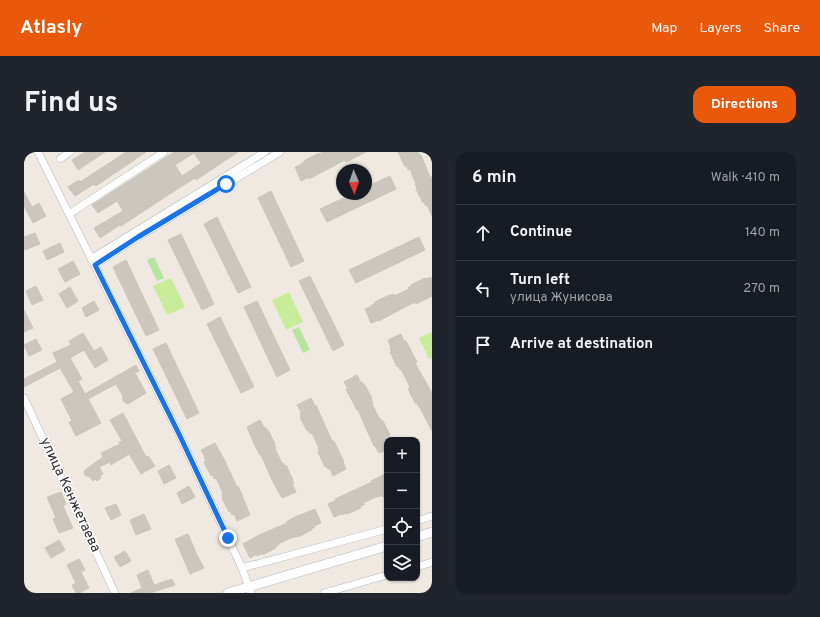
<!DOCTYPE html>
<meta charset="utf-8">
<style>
:root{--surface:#171b24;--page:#20242c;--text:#f1f3f6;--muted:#9ea1a6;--line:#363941;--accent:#ea580c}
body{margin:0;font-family:Overpass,sans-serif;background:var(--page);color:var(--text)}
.controls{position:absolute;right:12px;bottom:12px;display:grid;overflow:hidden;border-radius:8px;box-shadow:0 1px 3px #0004}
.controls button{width:36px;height:36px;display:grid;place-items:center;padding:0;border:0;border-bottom:1px solid var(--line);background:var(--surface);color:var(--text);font:20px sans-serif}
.compass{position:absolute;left:312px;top:12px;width:36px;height:36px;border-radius:50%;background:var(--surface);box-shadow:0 1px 3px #0004;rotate:178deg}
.stop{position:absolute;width:12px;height:12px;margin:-9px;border:3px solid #1a73e8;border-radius:50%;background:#fff}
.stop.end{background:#1a73e8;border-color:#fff;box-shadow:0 1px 4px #0008}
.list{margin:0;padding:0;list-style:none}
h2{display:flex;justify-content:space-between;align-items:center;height:52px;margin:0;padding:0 16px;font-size:17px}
h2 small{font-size:13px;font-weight:400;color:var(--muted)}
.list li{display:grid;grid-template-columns:26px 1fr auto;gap:12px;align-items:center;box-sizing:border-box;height:56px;padding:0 16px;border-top:1px solid var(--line)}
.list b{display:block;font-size:15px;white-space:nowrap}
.list p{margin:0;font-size:13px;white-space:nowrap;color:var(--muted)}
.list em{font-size:13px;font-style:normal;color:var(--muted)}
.icon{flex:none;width:22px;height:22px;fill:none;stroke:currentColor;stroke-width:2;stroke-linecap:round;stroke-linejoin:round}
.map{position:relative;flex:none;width:408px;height:441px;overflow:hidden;border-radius:12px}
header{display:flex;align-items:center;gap:24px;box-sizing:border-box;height:56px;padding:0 20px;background:var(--accent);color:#fff}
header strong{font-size:19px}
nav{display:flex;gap:22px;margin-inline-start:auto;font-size:14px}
.intro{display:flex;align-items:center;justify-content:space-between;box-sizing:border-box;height:96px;padding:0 24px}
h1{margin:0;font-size:28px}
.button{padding:10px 18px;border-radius:12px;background:var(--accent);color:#fff;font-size:14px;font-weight:700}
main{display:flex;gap:24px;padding:0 24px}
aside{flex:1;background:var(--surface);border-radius:12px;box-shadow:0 1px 3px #0004}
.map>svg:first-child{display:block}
</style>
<header>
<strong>Atlasly</strong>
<nav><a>Map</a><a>Layers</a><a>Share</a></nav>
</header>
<div class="intro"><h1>Find us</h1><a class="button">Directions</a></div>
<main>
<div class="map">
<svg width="408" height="441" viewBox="0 0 408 441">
<rect width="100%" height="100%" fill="#efe9e1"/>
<path fill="#b6e59e" d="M 130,105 L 140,126 L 133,129 L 123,108 Z
M 275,175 L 286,198 L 279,201 L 268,178 Z"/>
<path fill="#c9ec9a" d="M 147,126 L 161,155 L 143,163 L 129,134 Z
M 265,140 L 279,170 L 262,178 L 248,148 Z
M 407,180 L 408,182 L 408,206 L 405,207 L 395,186 Z"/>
<path fill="#cbc7bf" stroke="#cbc5ba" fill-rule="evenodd" d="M 61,0 L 81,0 L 54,18 L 48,8 Z
M 102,0 L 122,0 L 72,34 L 70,32 L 51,44 L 44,35 L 55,28 L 56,30 Z
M 150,0 L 214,0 L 172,28 L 171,26 L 152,38 L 97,74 L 96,73 L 76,86 L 70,76 L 99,59 L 93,49 L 74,61 L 68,53 ZM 170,1 L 177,11 L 158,24 L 151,13 Z
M 299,0 L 342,0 L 322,10 L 321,8 L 285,27 L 285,25 L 277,29 L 271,15 L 278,12 L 278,11 L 281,9 L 281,8 L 295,1 L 295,2 Z
M 374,0 L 394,0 L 396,3 L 397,3 L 406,25 L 408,25 L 408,64 L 403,53 L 402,54 L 400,50 L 399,51 L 392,37 L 393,36 L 391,32 L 392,32 L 386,17 L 384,18 L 383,14 L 381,15 Z
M 366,24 L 372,37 L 303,70 L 296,57 L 328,42 L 342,42 L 342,35 Z
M 247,39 L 280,109 L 267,115 L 234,46 Z
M 0,40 L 8,55 L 15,51 L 22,64 L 9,71 L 0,54 Z
M 193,65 L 227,135 L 214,141 L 180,72 Z
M 11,81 L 16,92 L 1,98 L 0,95 L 0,85 Z
M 157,82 L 190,152 L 178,158 L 144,88 Z
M 395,85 L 401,98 L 332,131 L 325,118 Z
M 36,91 L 40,100 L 23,108 L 19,99 Z
M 102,108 L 135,178 L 122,184 L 89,115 Z
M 49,109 L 56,122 L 41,130 L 34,117 Z
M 286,124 L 320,193 L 309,199 L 275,129 Z
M 406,125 L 406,126 L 408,126 L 408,144 L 392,152 L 391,150 L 383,154 L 355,169 L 355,168 L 347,171 L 341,157 L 348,154 L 348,153 L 351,151 L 351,150 L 365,143 L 365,144 L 369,142 L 370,144 L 385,137 L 384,136 L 387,134 L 387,133 L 401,126 L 402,127 Z
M 12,134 L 19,148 L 8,153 L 2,139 Z
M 46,135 L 54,149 L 43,156 L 35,142 Z
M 70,149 L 75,158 L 62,165 L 58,156 Z
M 233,149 L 266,218 L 253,225 L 220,155 Z
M 0,158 L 9,176 L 0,180 Z
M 196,165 L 230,235 L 217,241 L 183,172 Z
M 59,181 L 70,199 L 77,195 L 84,208 L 71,216 L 60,198 L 46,206 L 58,227 L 54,229 L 61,242 L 112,213 L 115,219 L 111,221 L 122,241 L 104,252 L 102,251 L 99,249 L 99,244 L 92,232 L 64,247 L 77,271 L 52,284 L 45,270 L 48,269 L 37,247 L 50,240 L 36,216 L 0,235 L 0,227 L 33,210 L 29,201 L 47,193 L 45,189 Z
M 377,182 L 380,189 L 382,189 L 393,210 L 391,211 L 408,241 L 408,279 L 395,254 L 394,254 L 393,251 L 391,251 L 384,237 L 386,236 L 385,233 L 377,217 L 376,218 L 374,214 L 373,215 L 366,200 L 368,200 L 366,197 L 367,196 L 364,188 Z
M 12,187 L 18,198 L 5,204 L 0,193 Z
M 142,191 L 175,261 L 163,267 L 129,197 Z
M 333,223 L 337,231 L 338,230 L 340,233 L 341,233 L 348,247 L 347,247 L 349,251 L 348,252 L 355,266 L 356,266 L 358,269 L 359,269 L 366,283 L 365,283 L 367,288 L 363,288 L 363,298 L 355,301 L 351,294 L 350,294 L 334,258 L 333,258 L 322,237 L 324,237 L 320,230 Z
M 287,246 L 291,254 L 292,253 L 308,289 L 310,289 L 320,310 L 319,310 L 322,317 L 309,324 L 306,317 L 304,317 L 302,314 L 301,315 L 294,300 L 295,300 L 294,296 L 295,296 L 288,281 L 286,282 L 284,278 L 283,279 L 276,265 L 277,264 L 276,261 L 277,260 L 273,253 Z
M 99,261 L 122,305 L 124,304 L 131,314 L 117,322 L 105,302 L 87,313 L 86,310 L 75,315 L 79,322 L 76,324 L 77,326 L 73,329 L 71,327 L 69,329 L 65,324 L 62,324 L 60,321 L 61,318 L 79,305 L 77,301 L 96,292 L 95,290 L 98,289 L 86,268 Z
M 236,268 L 240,276 L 241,275 L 243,278 L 244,278 L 251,292 L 250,292 L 252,296 L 251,297 L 258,311 L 259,311 L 261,314 L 262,313 L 269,328 L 268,328 L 270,332 L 268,332 L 272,340 L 258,346 L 249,330 L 237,303 L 236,303 L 231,294 L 223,275 Z
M 191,291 L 200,307 L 213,335 L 214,334 L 218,343 L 226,363 L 213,369 L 210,362 L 208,363 L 206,359 L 205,360 L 198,346 L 199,345 L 198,341 L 199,341 L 192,326 L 190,327 L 189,323 L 187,324 L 180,310 L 182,309 L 180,306 L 181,305 L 177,298 Z
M 145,313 L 152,326 L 140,332 L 134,319 Z
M 363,321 L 363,343 L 359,345 L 358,343 L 354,345 L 354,344 L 339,351 L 340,353 L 336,354 L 337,356 L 323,362 L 322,361 L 318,363 L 318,362 L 310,365 L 304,352 L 312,348 L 311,347 L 348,330 L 347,329 Z
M 165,334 L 171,345 L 158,352 L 153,341 Z
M 37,340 L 42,352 L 39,354 L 49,376 L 35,381 L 29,367 L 32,366 L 23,345 Z
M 92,352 L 97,363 L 87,368 L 81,356 Z
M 291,357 L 297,371 L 290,374 L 291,375 L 287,377 L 288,378 L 274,385 L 273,384 L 269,386 L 269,385 L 254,392 L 255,393 L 251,395 L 252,396 L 238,403 L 237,402 L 233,404 L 233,402 L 226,406 L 219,392 L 235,383 L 263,371 L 262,370 L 271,365 Z
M 120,362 L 127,377 L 112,383 L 106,368 Z
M 164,382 L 173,403 L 180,416 L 166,422 L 151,387 Z
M 35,388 L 41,398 L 27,406 L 21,396 Z
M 101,399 L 107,409 L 96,415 L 90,405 Z
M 55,407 L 61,418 L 57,420 L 65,436 L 55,441 L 52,441 L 48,433 L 52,431 L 43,413 Z
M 124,418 L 130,433 L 148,427 L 151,433 L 126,441 L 107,441 L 118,436 L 113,423 Z"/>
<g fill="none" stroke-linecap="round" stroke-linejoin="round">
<defs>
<path id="minor" d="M 14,0 L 155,282 L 218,416 L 227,441
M 36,7 L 46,0
M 45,62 L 140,0
M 67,107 L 241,0
M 71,113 L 114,85 L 256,0
M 0,246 L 91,441
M 393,369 L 408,364
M 393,415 L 408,410
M 218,416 L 363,377
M 300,441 L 363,423"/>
<path id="secondary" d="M 393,385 L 408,380
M 204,441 L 363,394"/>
</defs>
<use href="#minor" stroke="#b4b7c1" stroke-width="8"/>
<use href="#secondary" stroke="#b4b7c1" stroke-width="10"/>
<use href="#minor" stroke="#fff" stroke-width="7"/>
<use href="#secondary" stroke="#fff" stroke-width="9"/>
</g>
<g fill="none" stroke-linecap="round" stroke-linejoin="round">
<path stroke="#1a73e8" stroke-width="5" d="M 202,32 L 114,85 L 71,113 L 155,282 L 204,386"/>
</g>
<g text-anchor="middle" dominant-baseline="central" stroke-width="3" stroke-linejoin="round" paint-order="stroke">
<g font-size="14" fill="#2e2e2e" stroke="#fff">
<text transform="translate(46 343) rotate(65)">улица Кенжетаева</text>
</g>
</g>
</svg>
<div class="controls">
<button>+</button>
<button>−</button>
<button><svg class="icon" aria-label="locate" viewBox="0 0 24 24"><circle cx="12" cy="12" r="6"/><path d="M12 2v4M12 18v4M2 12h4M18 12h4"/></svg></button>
<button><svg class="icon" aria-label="layers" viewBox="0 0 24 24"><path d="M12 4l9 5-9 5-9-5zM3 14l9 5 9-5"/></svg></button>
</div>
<svg class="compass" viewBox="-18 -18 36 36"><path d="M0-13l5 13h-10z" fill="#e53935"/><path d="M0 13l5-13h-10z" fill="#9ea1a6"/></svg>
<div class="stop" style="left:202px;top:32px"></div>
<div class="stop end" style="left:204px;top:386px"></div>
</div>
<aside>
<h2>6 min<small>Walk · 410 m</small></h2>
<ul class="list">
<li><svg class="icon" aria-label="ahead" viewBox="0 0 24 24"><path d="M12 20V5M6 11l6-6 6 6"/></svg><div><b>Continue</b></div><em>140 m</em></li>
<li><svg class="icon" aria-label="left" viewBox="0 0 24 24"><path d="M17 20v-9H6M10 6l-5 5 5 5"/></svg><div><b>Turn left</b><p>улица Жунисова</p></div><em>270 m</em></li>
<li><svg class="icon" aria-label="arrive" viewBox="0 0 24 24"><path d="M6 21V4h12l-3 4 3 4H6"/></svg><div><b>Arrive at destination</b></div></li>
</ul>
</aside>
</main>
